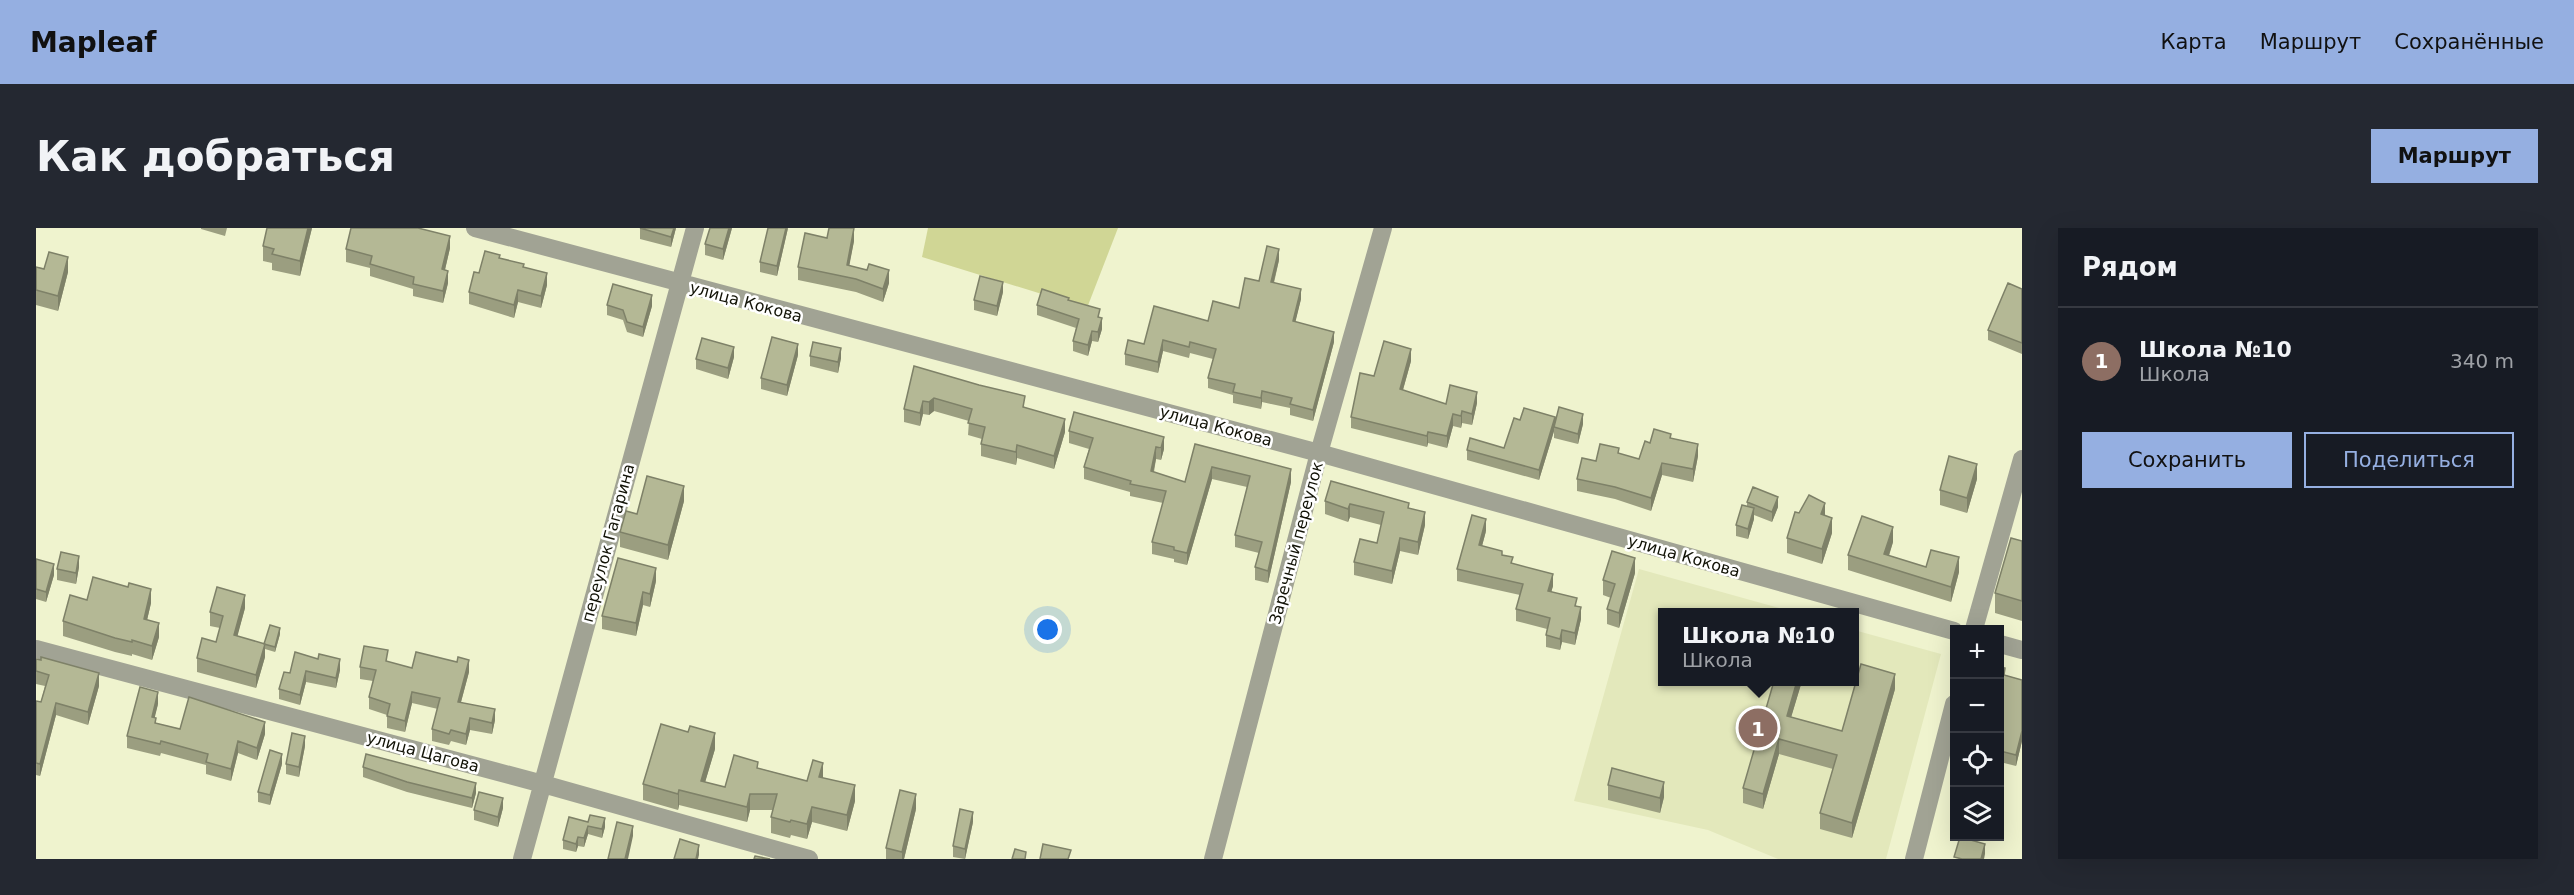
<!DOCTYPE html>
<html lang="ru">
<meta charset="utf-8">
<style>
:root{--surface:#171b24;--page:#242831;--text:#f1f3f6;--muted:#9ea1a6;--line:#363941;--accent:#95afe1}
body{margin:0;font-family:"DejaVu Sans",sans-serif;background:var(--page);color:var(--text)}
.controls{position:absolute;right:18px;bottom:18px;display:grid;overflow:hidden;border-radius:0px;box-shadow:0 6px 24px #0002}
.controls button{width:54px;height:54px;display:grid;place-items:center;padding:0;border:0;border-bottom:2px solid var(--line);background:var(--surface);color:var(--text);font:30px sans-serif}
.you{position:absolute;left:1012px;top:402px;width:21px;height:21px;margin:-15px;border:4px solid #fff;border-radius:50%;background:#1a73e8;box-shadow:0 0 0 9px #1a73e833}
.badge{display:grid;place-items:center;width:39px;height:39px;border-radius:50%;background:var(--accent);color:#fff;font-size:20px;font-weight:700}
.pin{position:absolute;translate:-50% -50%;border:3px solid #fff;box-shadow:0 2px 6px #0006}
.popup{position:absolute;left:1622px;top:380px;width:201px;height:78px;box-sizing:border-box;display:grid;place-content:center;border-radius:0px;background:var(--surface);filter:drop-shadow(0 2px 4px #0005);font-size:20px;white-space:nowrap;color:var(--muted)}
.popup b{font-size:22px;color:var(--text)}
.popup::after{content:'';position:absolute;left:50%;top:100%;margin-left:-12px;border:12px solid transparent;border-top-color:var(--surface)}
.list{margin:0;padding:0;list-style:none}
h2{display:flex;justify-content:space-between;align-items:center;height:78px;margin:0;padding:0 24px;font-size:26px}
h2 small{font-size:20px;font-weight:400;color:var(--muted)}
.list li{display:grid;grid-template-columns:39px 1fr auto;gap:18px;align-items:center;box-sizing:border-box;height:108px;padding:0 24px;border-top:2px solid var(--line)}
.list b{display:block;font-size:22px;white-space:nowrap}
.list p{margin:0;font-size:20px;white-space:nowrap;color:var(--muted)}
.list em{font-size:20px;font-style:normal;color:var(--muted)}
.actions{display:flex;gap:12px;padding:18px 24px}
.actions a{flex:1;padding:14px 0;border:2px solid var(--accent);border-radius:0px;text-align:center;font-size:21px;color:var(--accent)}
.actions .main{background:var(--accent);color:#111}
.icon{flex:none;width:33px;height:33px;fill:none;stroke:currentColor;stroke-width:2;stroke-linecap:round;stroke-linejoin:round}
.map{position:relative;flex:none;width:1986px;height:631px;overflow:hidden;border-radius:0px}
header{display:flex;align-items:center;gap:36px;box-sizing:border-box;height:84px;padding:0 30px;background:var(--accent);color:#111}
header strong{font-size:28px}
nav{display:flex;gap:33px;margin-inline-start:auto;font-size:21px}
.intro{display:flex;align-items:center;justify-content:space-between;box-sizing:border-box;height:144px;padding:0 36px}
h1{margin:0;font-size:42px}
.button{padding:15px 27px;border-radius:0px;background:var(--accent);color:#111;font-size:21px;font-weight:700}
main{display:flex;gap:36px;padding:0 36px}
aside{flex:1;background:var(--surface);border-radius:0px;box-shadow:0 6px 24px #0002}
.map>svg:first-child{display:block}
</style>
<header>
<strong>Mapleaf</strong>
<nav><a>Карта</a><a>Маршрут</a><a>Сохранённые</a></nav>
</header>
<div class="intro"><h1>Как добраться</h1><a class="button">Маршрут</a></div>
<main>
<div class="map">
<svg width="1986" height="631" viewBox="0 0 1986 631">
<rect width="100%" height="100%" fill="#eff3ce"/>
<path fill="#e3e8bb" d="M 1603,341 L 1757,384 L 1626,384 L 1626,454 L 1818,454 L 1818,402 L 1905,426 L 1850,631 L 1742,631 L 1672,602 L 1538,573 Z"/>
<path fill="#d0d695" d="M 892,0 L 1082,0 L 1051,80 L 886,29 Z"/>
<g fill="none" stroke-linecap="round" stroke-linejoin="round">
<path stroke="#a1a394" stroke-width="18" d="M 439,0 L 1283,225 L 1918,403
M 1938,401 L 1986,231
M 1964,416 L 1986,422
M 0,421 L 507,556 L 773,631
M 486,631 L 659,0
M 1177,631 L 1283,225 L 1347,0
M 1878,631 L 1918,476"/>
</g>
<path fill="#9b9e80" d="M 165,0 L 191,0 L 189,8 L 165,1 Z
M 231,0 L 276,0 L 264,48 L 236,42 L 236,35 L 227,33 L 227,18 Z
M 604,0 L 640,0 L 635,19 L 604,11 Z
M 674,0 L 696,0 L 687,32 L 669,27 L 669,16 Z
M 752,0 L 741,48 L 724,44 L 724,34 Z
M 791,10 L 818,13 L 813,37 L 853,55 L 847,74 L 820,64 L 762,52 L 762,39 Z
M 414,20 L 409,42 L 412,55 L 407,75 L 377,68 L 377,61 L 334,48 L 334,40 L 310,34 L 310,21 Z
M 464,30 L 488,39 L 511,57 L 505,80 L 482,74 L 478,90 L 433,76 L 433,64 L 443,45 Z
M 1243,32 L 1238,55 L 1265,71 L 1259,94 L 1298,114 L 1277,193 L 1254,187 L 1254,180 L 1226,174 L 1225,181 L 1197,175 L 1197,167 L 1172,160 L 1172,150 L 1177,131 L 1154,125 L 1153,130 L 1127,123 L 1122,145 L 1089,137 L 1089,126 L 1108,116 L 1172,93 L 1203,80 L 1223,53 Z
M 0,39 L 32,44 L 22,83 L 0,77 Z
M 1986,61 L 1986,126 L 1952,112 L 1952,102 Z
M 967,64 L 961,88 L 938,82 L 938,72 Z
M 1033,72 L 1064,90 L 1066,101 L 1062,114 L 1056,113 L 1052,128 L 1037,123 L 1037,113 L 1040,100 L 1001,87 L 1001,77 Z
M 571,77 L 616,78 L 607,109 L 591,104 L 587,92 L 571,87 Z
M 762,127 L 751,168 L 725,161 L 725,150 Z
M 774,128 L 805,130 L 802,145 L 774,138 Z
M 698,129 L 692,151 L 660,141 L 660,131 Z
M 1375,133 L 1367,162 L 1410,176 L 1441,175 L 1436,197 L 1426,195 L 1425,200 L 1417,198 L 1411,220 L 1392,215 L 1391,219 L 1315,200 L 1315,189 L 1338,148 Z
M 878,138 L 989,179 L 1029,204 L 1018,241 L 981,230 L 980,237 L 945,228 L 945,216 L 946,211 L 932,207 L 933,193 L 898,183 L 893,187 L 887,186 L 884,198 L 868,194 L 868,181 Z
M 1484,192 L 1547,196 L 1542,216 L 1518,210 L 1518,203 L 1503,252 L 1431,232 L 1431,222 L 1468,220 Z
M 1033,203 L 1128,221 L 1125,232 L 1120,231 L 1118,244 L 1149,254 L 1159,216 L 1255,254 L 1232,355 L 1219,352 L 1219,339 L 1223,325 L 1199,319 L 1199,307 L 1211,259 L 1176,251 L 1151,337 L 1138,334 L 1138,331 L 1116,326 L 1116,314 L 1127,275 L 1094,268 L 1094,264 L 1048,251 L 1048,239 L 1053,221 L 1033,215 Z
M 1635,210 L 1662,228 L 1657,254 L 1626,247 L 1615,283 L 1579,271 L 1541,263 L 1541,251 L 1560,233 L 1583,226 L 1603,231 L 1614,215 Z
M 1941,251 L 1931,285 L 1904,277 L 1904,262 Z
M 648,273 L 632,332 L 584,319 L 584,304 L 601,286 Z
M 1289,273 L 1373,280 L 1389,297 L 1382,327 L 1364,323 L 1356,356 L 1318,347 L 1318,334 L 1341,315 L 1345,297 L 1314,289 L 1312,294 L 1289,286 Z
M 1711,274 L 1742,279 L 1736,294 L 1718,287 L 1718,291 L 1712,311 L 1700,308 L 1700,297 L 1711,278 Z
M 1789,288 L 1796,305 L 1786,336 L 1751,325 L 1751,310 Z
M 1450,303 L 1446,318 L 1466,327 L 1477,336 L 1517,358 L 1515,364 L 1541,378 L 1545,391 L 1539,417 L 1526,414 L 1524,422 L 1510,419 L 1510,407 L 1511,401 L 1480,393 L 1480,381 L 1484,367 L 1421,353 L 1421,341 Z
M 1986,313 L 1986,393 L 1959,385 L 1959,365 Z
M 1857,314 L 1853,328 L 1890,339 L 1923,344 L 1915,374 L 1812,342 L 1812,327 Z
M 0,331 L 18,347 L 10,374 L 0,371 Z
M 43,339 L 40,356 L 21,352 L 21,341 Z
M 1599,345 L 1583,400 L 1571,396 L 1571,381 L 1575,370 L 1567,367 L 1567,352 Z
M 620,353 L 614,379 L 607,377 L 600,408 L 566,401 L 566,388 Z
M 51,372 L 115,375 L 111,392 L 123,409 L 116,432 L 96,426 L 96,428 L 79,424 L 27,408 L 27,393 Z
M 209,380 L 201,408 L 228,416 L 244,406 L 239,424 L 229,421 L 229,429 L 220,460 L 161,444 L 161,430 L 180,414 L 184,400 L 174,398 L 174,384 Z
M 0,431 L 63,458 L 52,497 L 20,487 L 4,548 L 0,547 L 0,473 L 5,474 L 9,458 L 0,456 Z
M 282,431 L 304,442 L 300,460 L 270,454 L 264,477 L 243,471 L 243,461 L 254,445 Z
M 352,434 L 376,440 L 433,444 L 425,474 L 459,492 L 456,506 L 434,502 L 430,517 L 415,513 L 413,517 L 396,513 L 396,501 L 402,481 L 376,475 L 369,504 L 351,500 L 351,487 L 333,481 L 333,469 L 337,453 L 324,451 L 324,439 Z
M 1964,439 L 1969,447 L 1986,452 L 1986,513 L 1980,538 L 1964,534 Z
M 1738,453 L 1766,453 L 1755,489 L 1806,503 L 1859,461 L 1816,610 L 1784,601 L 1784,585 L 1797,541 L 1743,526 L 1727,581 L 1707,575 L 1707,560 Z
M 122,476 L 118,490 L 120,495 L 144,501 L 229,506 L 221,532 L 202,525 L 195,553 L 170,546 L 170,537 L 125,525 L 124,528 L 91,520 L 91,508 Z
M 269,518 L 263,549 L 250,546 L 250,536 Z
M 679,521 L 669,554 L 689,559 L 722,540 L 771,553 L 787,550 L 819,573 L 811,603 L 776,594 L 771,611 L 755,607 L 754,610 L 735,605 L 735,589 L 737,582 L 714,582 L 711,594 L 643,577 L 642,582 L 607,572 L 607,556 Z
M 246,536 L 234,577 L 222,574 L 222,564 Z
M 327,539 L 440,565 L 436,580 L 371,564 L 327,549 Z
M 1572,557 L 1628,569 L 1624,585 L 1572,572 Z
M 467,580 L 462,599 L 438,592 L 438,582 Z
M 880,581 L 868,631 L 850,631 L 850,620 Z
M 533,589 L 569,599 L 566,610 L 552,606 L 548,619 L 542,618 L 540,624 L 527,621 L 527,612 Z
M 937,594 L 929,631 L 917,629 L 917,618 Z"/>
<path fill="#7e8168" d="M 272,0 L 276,0 L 264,48 L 264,33 Z
M 638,0 L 640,0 L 635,19 L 635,9 Z
M 693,0 L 696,0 L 687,32 L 687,21 Z
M 750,0 L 752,0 L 741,48 L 741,38 Z
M 818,0 L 818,13 L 811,50 L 811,37 Z
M 414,8 L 414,20 L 406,54 L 406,41 Z
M 1243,21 L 1243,32 L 1235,65 L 1235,54 Z
M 32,29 L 32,44 L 22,83 L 22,68 Z
M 853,42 L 853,55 L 847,74 L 847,61 Z
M 412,43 L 412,55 L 407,75 L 407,63 Z
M 511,45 L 511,57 L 505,80 L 505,68 Z
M 967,54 L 967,64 L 961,88 L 961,78 Z
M 1265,61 L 1265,71 L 1257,104 L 1257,93 Z
M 482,62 L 482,74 L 478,90 L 478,77 Z
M 616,67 L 616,78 L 607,109 L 607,99 Z
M 1066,90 L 1066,101 L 1062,114 L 1062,104 Z
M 1056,103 L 1056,113 L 1052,128 L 1052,117 Z
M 1298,104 L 1298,114 L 1277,193 L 1277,182 Z
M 1127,112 L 1127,123 L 1122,145 L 1122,134 Z
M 762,116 L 762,127 L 751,168 L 751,157 Z
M 698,119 L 698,129 L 692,151 L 692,140 Z
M 805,120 L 805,130 L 802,145 L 802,134 Z
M 1375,121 L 1375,133 L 1364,172 L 1364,161 Z
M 1226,163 L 1226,174 L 1225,181 L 1225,170 Z
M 1441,164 L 1441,175 L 1436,197 L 1436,186 Z
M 898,170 L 898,183 L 893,187 L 893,174 Z
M 887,173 L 887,186 L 884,198 L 884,185 Z
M 1426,183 L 1426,195 L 1425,200 L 1425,188 Z
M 1417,186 L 1417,198 L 1411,220 L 1411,208 Z
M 1547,186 L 1547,196 L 1542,216 L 1542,206 Z
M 1519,189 L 1519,199 L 1518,199 L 1518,203 L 1503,252 L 1503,242 Z
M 1029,191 L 1029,204 L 1018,241 L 1018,228 Z
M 1392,204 L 1392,215 L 1391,219 L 1391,208 Z
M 1128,209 L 1128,221 L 1125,232 L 1125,220 Z
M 1662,216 L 1662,228 L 1657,254 L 1657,241 Z
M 981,217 L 981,230 L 980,237 L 980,224 Z
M 1120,219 L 1120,231 L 1115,255 L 1115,243 Z
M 1626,235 L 1626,247 L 1615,283 L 1615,270 Z
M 1941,236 L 1941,251 L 1931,285 L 1931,270 Z
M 1176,239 L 1176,251 L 1151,337 L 1151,325 Z
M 1255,241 L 1255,254 L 1232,355 L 1232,343 Z
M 648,258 L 648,273 L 632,332 L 632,317 Z
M 1742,269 L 1742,279 L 1736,294 L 1736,284 Z
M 1789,275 L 1789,290 L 1785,286 Z
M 1314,276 L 1314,289 L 1312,294 L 1312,281 Z
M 1718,280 L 1718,291 L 1712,311 L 1712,301 Z
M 1389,284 L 1389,297 L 1382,327 L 1382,314 Z
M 1796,290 L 1796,305 L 1786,336 L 1786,321 Z
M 1450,291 L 1450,303 L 1443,329 L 1443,317 Z
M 1857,299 L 1857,314 L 1849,339 L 1848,326 Z
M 1364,310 L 1364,323 L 1356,356 L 1356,343 Z
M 43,328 L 43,339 L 40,356 L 40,345 Z
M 1923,329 L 1923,344 L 1915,374 L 1915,359 Z
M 1599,330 L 1599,345 L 1583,400 L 1583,385 Z
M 18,336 L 18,347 L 10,374 L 10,364 Z
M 620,340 L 620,353 L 614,379 L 614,366 Z
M 1517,346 L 1517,358 L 1512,375 L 1512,363 Z
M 115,361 L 115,375 L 108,405 L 108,391 Z
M 607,364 L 607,377 L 600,408 L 600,395 Z
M 209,367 L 209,380 L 198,421 L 198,407 Z
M 1545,379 L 1545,391 L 1539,417 L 1539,405 Z
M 123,395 L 123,409 L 116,432 L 116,418 Z
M 244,400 L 244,406 L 239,424 L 239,419 Z
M 1526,402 L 1526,414 L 1524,422 L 1524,411 Z
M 229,416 L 229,429 L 220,460 L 220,447 Z
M 304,431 L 304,442 L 300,460 L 300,450 Z
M 433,432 L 433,444 L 422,485 L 422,474 Z
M 270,443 L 270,454 L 264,477 L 264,467 Z
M 63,445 L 63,458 L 52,497 L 52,484 Z
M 1859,446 L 1859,461 L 1816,610 L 1816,595 Z
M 1761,453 L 1766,453 L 1751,503 L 1751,488 Z
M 122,464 L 122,476 L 116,501 L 116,489 Z
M 376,464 L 376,475 L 369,504 L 369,493 Z
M 20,475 L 20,487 L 4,548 L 4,536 Z
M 459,481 L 459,492 L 456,506 L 456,495 Z
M 434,490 L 434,502 L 430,517 L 430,506 Z
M 229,494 L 229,506 L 221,532 L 221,520 Z
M 1986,503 L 1986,513 L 1980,538 L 1980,527 Z
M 679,505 L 679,521 L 665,568 L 665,553 Z
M 269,508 L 269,518 L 263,549 L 263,539 Z
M 1743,511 L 1743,526 L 1727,581 L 1727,566 Z
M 202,513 L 202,525 L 195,553 L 195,541 Z
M 246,526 L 246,536 L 234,577 L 234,567 Z
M 787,535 L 787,551 L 783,549 Z
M 1628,554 L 1628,569 L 1624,585 L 1624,570 Z
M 440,555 L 440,565 L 436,580 L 436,570 Z
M 819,557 L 819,573 L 811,603 L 811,587 Z
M 643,562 L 643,577 L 642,582 L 642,566 Z
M 714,566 L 714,582 L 711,594 L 711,579 Z
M 880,566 L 880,581 L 868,631 L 866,631 L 866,624 Z
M 467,570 L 467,580 L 462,599 L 462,589 Z
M 776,579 L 776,594 L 771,611 L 771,596 Z
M 937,584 L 937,594 L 929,631 L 929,621 Z
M 569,590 L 569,599 L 566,610 L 566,601 Z
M 552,598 L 552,606 L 548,619 L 548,610 Z
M 597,598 L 597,608 L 592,631 L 589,631 Z
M 542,609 L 542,618 L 540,624 L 540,616 Z
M 1949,616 L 1949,626 L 1948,631 L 1945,631 Z
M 663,617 L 663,627 L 662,631 L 660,631 Z"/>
<path fill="#b4b895" stroke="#7e8168" stroke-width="1.5" d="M 231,0 L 272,0 L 264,33 L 236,26 L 238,21 L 227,18 Z
M 315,0 L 382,0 L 414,8 L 406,41 L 412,43 L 407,63 L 377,56 L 378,49 L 334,36 L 336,28 L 310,21 Z
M 604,0 L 638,0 L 635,9 Z
M 674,0 L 693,0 L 687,21 L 669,16 Z
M 732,0 L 750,0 L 741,38 L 724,34 Z
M 793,0 L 818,0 L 811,37 L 831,42 L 833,36 L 853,42 L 847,61 L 820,51 L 762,39 L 769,5 L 791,10 Z
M 1231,18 L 1243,21 L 1235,54 L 1265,61 L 1257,93 L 1298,104 L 1277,182 L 1254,176 L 1256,170 L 1226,163 L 1225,170 L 1197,164 L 1199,156 L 1172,150 L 1180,121 L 1154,114 L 1153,119 L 1127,112 L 1122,134 L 1089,126 L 1092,112 L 1108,116 L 1118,78 L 1172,93 L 1177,73 L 1203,80 L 1209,50 L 1223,53 Z
M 449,23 L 464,27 L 463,30 L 488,36 L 487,39 L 511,45 L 505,68 L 482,62 L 478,77 L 433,64 L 438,44 L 443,45 Z
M 13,24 L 32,29 L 22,68 L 0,62 L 0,39 L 8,41 Z
M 944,48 L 967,54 L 961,78 L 938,72 Z
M 1972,55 L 1986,61 L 1986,115 L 1952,102 Z
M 577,56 L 616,67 L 607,99 L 591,94 L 587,82 L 571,77 Z
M 1006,61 L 1033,70 L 1032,72 L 1064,81 L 1062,89 L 1066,90 L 1062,104 L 1056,103 L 1052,117 L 1037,113 L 1043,91 L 1001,77 Z
M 736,109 L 762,116 L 751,157 L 725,150 Z
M 666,110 L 698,119 L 692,140 L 660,131 Z
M 1348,113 L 1375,121 L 1364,161 L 1410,176 L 1414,157 L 1441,164 L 1436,186 L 1426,183 L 1425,188 L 1417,186 L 1411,208 L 1392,204 L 1391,208 L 1315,189 L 1324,145 L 1338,148 Z
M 777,114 L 805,120 L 802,134 L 774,128 Z
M 878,138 L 943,157 L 989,168 L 987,179 L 1029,191 L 1018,228 L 981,217 L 980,224 L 945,216 L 949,199 L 932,195 L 936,181 L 898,170 L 893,174 L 887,173 L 884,185 L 868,181 Z
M 1523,179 L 1547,186 L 1542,206 L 1518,199 Z
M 1488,180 L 1519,189 L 1503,242 L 1431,222 L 1434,210 L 1468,220 L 1478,190 L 1484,192 Z
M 1038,184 L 1128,209 L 1125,220 L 1120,219 L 1115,243 L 1149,254 L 1159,216 L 1255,241 L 1232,343 L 1219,339 L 1226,314 L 1199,307 L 1214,248 L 1176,239 L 1151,325 L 1138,322 L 1138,319 L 1116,314 L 1130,263 L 1094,256 L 1095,253 L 1048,239 L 1057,210 L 1033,203 Z
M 1618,201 L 1635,206 L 1634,210 L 1662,216 L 1657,241 L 1626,235 L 1615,270 L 1579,259 L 1541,251 L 1546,230 L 1560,233 L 1564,216 L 1583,220 L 1582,225 L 1603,231 L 1609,213 L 1614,215 Z
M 1913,228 L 1941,236 L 1931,270 L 1904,262 Z
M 611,248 L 648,258 L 632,317 L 584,304 L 590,283 L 601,286 Z
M 1295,253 L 1373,275 L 1372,280 L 1389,284 L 1382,314 L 1364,310 L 1356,343 L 1318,334 L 1324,311 L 1341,315 L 1348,284 L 1314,276 L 1312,281 L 1289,273 Z
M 1717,259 L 1742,269 L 1736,284 L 1711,274 Z
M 1773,267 L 1789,275 L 1785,286 L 1796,290 L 1786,321 L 1751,310 L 1759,284 L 1763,285 Z
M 1706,277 L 1718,280 L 1712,301 L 1700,297 Z
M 1436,287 L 1450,291 L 1443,317 L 1466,323 L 1466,327 L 1477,329 L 1475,335 L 1517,346 L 1512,363 L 1541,370 L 1539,378 L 1545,379 L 1539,405 L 1526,402 L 1524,411 L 1510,407 L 1514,390 L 1480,381 L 1487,356 L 1421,341 Z
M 1826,288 L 1857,299 L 1848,326 L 1890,339 L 1895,322 L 1923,329 L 1915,359 L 1812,327 Z
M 1975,310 L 1986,313 L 1986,373 L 1959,365 Z
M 1576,323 L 1599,330 L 1583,385 L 1571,381 L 1579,356 L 1567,352 Z
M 25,324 L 43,328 L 40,345 L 21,341 Z
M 582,330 L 620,340 L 614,366 L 607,364 L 600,395 L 566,388 Z
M 0,331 L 18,336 L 10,364 L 0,361 Z
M 57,349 L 92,359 L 93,355 L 115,361 L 108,391 L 123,395 L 116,418 L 96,412 L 96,414 L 79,410 L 27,393 L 34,367 L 51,372 Z
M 181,359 L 209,367 L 198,407 L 229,416 L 220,447 L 161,430 L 166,410 L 180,414 L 187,388 L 174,384 Z
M 234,397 L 244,400 L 239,419 L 228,416 Z
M 328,418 L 352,422 L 350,433 L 376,440 L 380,424 L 421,434 L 422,429 L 433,432 L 422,474 L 459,481 L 456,495 L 434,490 L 430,506 L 415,502 L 413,506 L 396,501 L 404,470 L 376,464 L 369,493 L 351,488 L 354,476 L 333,469 L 340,442 L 324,439 Z
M 259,424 L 282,431 L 283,426 L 304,431 L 300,450 L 270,443 L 264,467 L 243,461 L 248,444 L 254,445 Z
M 5,429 L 63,445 L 52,484 L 20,475 L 4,536 L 0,535 L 0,473 L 5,474 L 13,447 L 0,443 L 0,431 L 5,432 Z
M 1825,436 L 1859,446 L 1816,595 L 1784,585 L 1801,527 L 1743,511 L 1727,566 L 1707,560 L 1738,453 L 1761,453 L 1751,488 L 1806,503 Z
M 1964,439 L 1969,440 L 1968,447 L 1986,452 L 1986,503 L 1980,527 L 1964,523 Z
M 104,459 L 122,464 L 116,489 L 120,490 L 119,495 L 144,501 L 153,469 L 229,494 L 221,520 L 202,513 L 195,541 L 170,534 L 172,526 L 125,513 L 124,516 L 91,508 Z
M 625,496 L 652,504 L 654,498 L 679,505 L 665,553 L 689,559 L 698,527 L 722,534 L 721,540 L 771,553 L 777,532 L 787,535 L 783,549 L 819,557 L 811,587 L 776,579 L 771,596 L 755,592 L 754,594 L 735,589 L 741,566 L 714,566 L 711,579 L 643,562 L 642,566 L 607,556 Z
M 256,505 L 269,508 L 263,539 L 250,536 Z
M 234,522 L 246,526 L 234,567 L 222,564 Z
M 330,526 L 440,555 L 436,570 L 371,554 L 327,539 Z
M 1576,540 L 1628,554 L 1624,570 L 1572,557 Z
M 864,562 L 880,566 L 866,624 L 850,620 Z
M 443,564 L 467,570 L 462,589 L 438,582 Z
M 924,581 L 937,584 L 929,621 L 917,618 Z
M 554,587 L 569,590 L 566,601 L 552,598 L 548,610 L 542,609 L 540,616 L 527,612 L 533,589 L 552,594 Z
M 581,594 L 597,598 L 589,631 L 572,631 Z
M 1924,609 L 1949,616 L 1945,631 L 1926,631 L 1918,629 Z
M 644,611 L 663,617 L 660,631 L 638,631 Z
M 1007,616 L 1035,622 L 1032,631 L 1004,631 Z
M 979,621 L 990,624 L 989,631 L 976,631 Z
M 719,628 L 734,631 L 718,631 Z"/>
<g text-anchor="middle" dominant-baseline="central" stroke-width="5" stroke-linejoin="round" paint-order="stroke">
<g font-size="16" fill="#111206" stroke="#fff">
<text transform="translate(710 74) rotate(15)">улица Кокова</text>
<text transform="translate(1180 198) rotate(15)">улица Кокова</text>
<text transform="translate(572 315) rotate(-75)">переулок Гагарина</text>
<text transform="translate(1260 315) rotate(-75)">Заречный переулок</text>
<text transform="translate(1648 328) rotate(16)">улица Кокова</text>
<text transform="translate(387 524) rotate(15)">улица Цагова</text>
</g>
</g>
</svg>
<div class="controls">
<button>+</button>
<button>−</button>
<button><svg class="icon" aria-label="locate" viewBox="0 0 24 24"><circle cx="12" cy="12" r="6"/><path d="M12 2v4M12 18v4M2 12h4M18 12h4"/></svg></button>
<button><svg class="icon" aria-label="layers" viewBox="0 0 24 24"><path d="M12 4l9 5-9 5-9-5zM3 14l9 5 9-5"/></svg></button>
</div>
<div class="you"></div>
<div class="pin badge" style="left:1722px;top:500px;background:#8d6e63">1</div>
<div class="popup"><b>Школа №10</b>Школа</div>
</div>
<aside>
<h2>Рядом<small></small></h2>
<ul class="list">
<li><span class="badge" style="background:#8d6e63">1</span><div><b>Школа №10</b><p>Школа</p></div><em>340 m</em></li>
</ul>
<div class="actions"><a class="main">Сохранить</a><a>Поделиться</a></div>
</aside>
</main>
